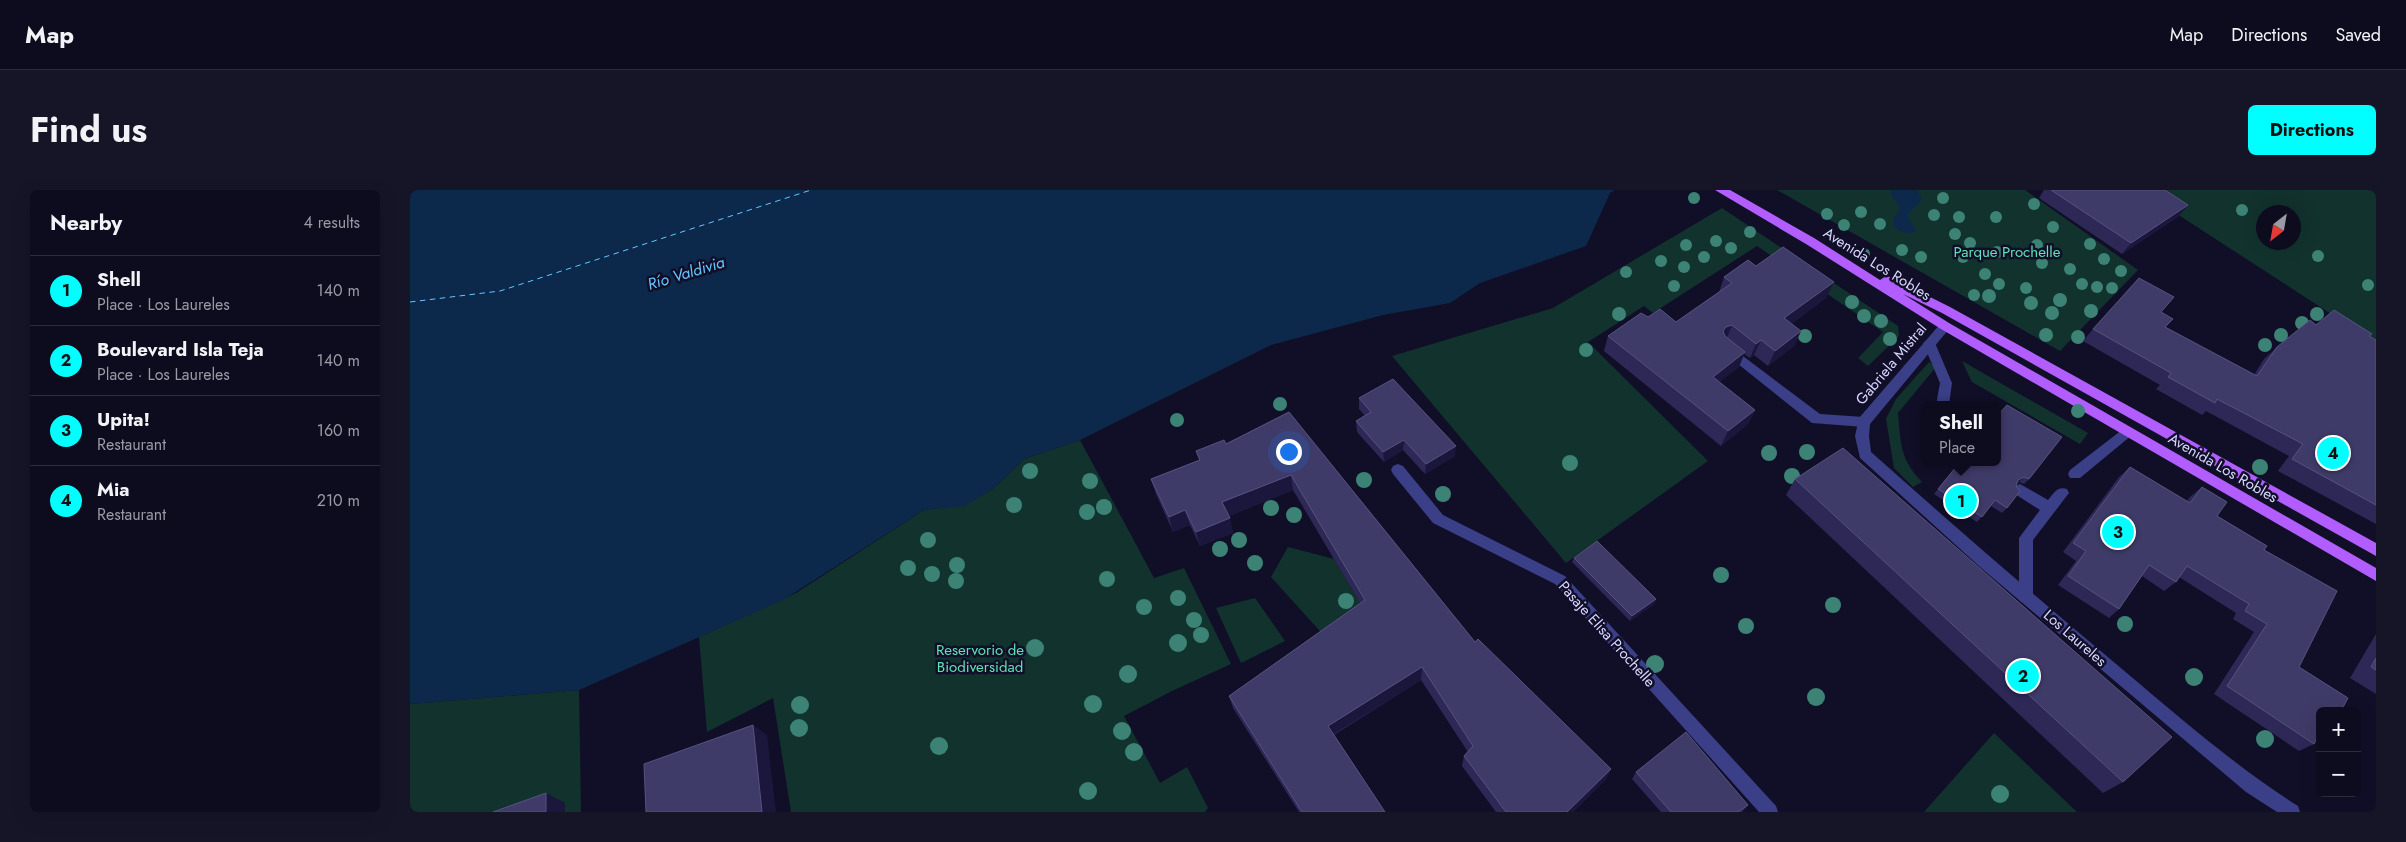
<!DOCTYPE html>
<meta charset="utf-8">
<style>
:root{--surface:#0d0b1e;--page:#161427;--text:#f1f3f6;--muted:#9a9ba4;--line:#2d2b3c;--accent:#02ffff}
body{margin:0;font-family:Jost,sans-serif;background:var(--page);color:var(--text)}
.controls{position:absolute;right:15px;bottom:15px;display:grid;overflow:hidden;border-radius:8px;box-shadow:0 5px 20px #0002}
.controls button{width:45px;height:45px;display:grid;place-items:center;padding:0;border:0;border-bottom:1px solid var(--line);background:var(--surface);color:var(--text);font:25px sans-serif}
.compass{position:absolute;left:1846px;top:15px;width:45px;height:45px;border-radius:50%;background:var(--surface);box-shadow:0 5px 20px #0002;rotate:211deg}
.you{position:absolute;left:878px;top:261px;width:18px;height:18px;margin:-12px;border:4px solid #fff;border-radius:50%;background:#1a73e8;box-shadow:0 0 0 8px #1a73e833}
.badge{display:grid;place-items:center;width:32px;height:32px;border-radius:50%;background:var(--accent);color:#111;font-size:16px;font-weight:700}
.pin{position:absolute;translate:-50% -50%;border:2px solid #fff;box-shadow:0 1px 5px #0006}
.popup{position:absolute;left:1511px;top:211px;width:80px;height:65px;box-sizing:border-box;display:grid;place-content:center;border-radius:8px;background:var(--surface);filter:drop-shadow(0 1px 4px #0005);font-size:16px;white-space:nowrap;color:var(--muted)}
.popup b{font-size:19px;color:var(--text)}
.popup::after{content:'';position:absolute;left:50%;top:100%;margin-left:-10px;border:10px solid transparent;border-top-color:var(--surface)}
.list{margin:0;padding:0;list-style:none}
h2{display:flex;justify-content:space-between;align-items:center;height:65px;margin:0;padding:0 20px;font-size:21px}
h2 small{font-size:16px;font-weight:400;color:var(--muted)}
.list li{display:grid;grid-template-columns:32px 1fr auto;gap:15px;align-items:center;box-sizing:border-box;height:70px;padding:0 20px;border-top:1px solid var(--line)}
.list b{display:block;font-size:19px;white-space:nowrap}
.list p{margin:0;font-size:16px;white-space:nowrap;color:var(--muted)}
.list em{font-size:16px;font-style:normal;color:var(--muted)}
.map{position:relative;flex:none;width:1966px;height:622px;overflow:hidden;border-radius:8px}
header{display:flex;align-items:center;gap:30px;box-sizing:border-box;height:70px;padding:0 25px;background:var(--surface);border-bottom:1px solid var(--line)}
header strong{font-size:24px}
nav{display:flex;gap:28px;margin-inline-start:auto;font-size:18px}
.intro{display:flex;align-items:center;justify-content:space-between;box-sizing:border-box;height:120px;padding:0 30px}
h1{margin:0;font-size:35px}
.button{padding:12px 22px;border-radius:8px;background:var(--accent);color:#111;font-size:18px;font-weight:700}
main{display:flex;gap:30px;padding:0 30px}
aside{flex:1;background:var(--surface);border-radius:8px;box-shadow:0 5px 20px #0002}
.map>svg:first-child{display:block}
</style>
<header>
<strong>Map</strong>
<nav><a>Map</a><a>Directions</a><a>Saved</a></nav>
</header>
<div class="intro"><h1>Find us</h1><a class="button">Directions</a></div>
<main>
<aside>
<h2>Nearby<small>4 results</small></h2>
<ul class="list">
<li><span class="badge">1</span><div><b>Shell</b><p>Place · Los Laureles</p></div><em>140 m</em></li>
<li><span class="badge">2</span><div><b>Boulevard Isla Teja</b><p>Place · Los Laureles</p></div><em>140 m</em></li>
<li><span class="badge">3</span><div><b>Upita!</b><p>Restaurant</p></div><em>160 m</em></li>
<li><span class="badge">4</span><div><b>Mia</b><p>Restaurant</p></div><em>210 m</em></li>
</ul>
</aside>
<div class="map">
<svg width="1966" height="622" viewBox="0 0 1966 622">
<rect width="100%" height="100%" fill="#110f28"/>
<path fill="#12322e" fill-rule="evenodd" d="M 1367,0 L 1615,0 L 1728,80 L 1650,161 Z
M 1730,0 L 1966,0 L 1966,153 ZM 1854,22 L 1884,22 L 1884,52 L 1854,52 Z
M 1312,18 L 1488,136 L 1489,146 L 1458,176 L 1448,168 L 1473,142 L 1347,56 L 1243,123 L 1234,116 L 1178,152 L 1298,271 L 1156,373 L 982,166 L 1143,118 Z
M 1552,171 L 1678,243 L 1670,254 L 1562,192 Z
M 1519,172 L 1526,177 L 1488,223 C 1491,255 1490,269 1512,292 L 1503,297 L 1484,278 L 1476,229 L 1486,209 Z
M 670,250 L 744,388 L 774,378 L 821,474 L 762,501 L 714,526 L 750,593 L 777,577 L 798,618 L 795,622 L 381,622 L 363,508 L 297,542 L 289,447 L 386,403 L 514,320 L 555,315 L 584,298 L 614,269 Z
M 878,357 L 924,369 L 956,423 L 918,450 L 861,387 Z
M 845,408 L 875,451 L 831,473 L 806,418 Z
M 169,500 L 171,622 L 0,622 L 0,514 Z
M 1584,543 L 1667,622 L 1514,622 Z"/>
<path fill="#0c294b" d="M 0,0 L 1205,0 L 1200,3 L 1176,56 L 1070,93 L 1040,113 L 973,125 L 861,155 L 670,250 L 614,269 L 584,298 L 555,316 L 514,320 L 373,410 L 169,500 L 0,514 Z
M 1481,0 L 1507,0 L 1512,10 L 1498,24 L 1500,32 L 1506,39 L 1505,42 C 1497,45 1489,41 1483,36 L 1483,29 C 1498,12 1481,15 1481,0 Z"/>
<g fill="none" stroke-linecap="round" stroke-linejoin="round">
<path stroke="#64c7ff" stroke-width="1" stroke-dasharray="5.5 4.5" stroke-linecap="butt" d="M 0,112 L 90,101 L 401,0"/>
<path fill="#3a3f87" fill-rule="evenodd" d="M 1519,148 L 1525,153 L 1542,193 L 1539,215 L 1526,215 L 1530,193 L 1513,153 Z
M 1317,154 L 1410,224 L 1454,227 L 1459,228 L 1461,232 L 1459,236 L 1454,237 L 1402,233 L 1313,162 L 1311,159 Z
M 1717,236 L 1724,241 L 1722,245 L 1670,288 L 1660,288 L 1658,284 L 1660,280 Z
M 988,274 L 993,276 L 1033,325 L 1155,386 L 1366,616 L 1368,622 L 1349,622 L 1145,394 L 1023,333 L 983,284 L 981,280 L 983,276 Z
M 1610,294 L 1638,310 C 1644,303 1647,296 1657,299 L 1659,303 L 1623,350 L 1623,407 L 1621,412 L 1616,413 L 1611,412 L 1609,407 L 1609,348 L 1630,320 L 1605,304 L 1603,300 L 1605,296 Z"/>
<path fill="#3a3f87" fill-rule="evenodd" d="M 1535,131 L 1541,136 L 1539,139 L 1460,234 L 1459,246 L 1461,262 C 1544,336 1627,408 1712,479 C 1769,527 1825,576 1888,616 L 1890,622 L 1867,622 L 1836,602 L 1570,377 L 1450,268 L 1445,246 L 1449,228 L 1531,133 Z"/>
<path fill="#b25dff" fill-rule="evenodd" d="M 1305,0 L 1320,0 L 1404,48 L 1470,90 L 1476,86 L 1480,87 L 1540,117 L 1966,353 L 1966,366 L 1532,123 L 1493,104 L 1539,133 L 1966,378 L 1966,391 L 1531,139 L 1396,54 Z"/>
</g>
<g fill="#3c8375">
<circle cx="1284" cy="8" r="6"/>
<circle cx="1533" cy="8" r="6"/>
<circle cx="1624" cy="14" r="6"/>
<circle cx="1832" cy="20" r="6"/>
<circle cx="1451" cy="22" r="6"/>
<circle cx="1417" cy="24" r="6"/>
<circle cx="1524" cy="25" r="6"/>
<circle cx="1549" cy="27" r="6"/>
<circle cx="1586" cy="27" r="6"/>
<circle cx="1470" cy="34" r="6"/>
<circle cx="1434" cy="35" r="6"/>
<circle cx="1643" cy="37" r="6"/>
<circle cx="1340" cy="42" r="6"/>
<circle cx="1545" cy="44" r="6"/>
<circle cx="1306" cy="51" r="6"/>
<circle cx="1560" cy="53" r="6"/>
<circle cx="1680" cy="54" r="6"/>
<circle cx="1276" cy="55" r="6"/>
<circle cx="1627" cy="55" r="6"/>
<circle cx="1321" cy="58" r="6"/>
<circle cx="1492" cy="60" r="6"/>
<circle cx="1587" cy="62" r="6"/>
<circle cx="1454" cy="64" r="6"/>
<circle cx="1571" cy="64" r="6"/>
<circle cx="1908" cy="66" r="6"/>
<circle cx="1294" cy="67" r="6"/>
<circle cx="1511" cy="67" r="6"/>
<circle cx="1553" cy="67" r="6"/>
<circle cx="1694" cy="69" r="6"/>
<circle cx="1251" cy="71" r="6"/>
<circle cx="1632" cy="73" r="6"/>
<circle cx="1274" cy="77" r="6"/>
<circle cx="1660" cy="79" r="6"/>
<circle cx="1711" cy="81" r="6"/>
<circle cx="1216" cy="82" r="6"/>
<circle cx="1575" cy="84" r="6"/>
<circle cx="1589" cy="94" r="6"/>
<circle cx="1672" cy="94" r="6"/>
<circle cx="1958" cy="95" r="6"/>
<circle cx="1264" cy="96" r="6"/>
<circle cx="1687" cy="97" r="6"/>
<circle cx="1616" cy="98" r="6"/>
<circle cx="1702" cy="98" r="6"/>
<circle cx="1564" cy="105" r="6"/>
<circle cx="1579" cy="106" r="7"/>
<circle cx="1650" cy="110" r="7"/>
<circle cx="1442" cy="112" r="7"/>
<circle cx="1621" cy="113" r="7"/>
<circle cx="1681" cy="121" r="7"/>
<circle cx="1642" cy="123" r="7"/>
<circle cx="1209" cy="124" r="7"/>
<circle cx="1907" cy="124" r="7"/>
<circle cx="1454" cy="126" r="7"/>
<circle cx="1471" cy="131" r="7"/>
<circle cx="1892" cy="133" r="7"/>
<circle cx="1636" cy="145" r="7"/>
<circle cx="1871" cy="145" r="7"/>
<circle cx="1395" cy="146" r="7"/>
<circle cx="1668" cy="147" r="7"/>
<circle cx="1480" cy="149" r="7"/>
<circle cx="1855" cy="155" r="7"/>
<circle cx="1176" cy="160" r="7"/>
<circle cx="870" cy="214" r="7"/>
<circle cx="1668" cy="221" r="7"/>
<circle cx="767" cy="230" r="7"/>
<circle cx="1397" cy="262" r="8"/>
<circle cx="1359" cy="263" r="8"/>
<circle cx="1160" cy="273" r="8"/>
<circle cx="1850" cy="277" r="8"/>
<circle cx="620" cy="281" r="8"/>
<circle cx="1382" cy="286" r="8"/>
<circle cx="954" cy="290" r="8"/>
<circle cx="680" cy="291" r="8"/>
<circle cx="1033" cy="304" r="8"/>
<circle cx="604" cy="315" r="8"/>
<circle cx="694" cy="317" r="8"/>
<circle cx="861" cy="318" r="8"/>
<circle cx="677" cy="322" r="8"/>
<circle cx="884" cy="325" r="8"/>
<circle cx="518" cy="350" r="8"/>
<circle cx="829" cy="350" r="8"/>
<circle cx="810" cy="359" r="8"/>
<circle cx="845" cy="373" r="8"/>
<circle cx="547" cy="375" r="8"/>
<circle cx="498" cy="378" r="8"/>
<circle cx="522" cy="384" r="8"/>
<circle cx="1311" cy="385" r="8"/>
<circle cx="697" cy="389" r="8"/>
<circle cx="546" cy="391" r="8"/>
<circle cx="768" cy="408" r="8"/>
<circle cx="936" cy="411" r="8"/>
<circle cx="1423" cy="415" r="8"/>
<circle cx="734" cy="417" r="8"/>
<circle cx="784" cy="430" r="8"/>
<circle cx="1715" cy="434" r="8"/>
<circle cx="1336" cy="436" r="8"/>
<circle cx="791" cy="445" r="8"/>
<circle cx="768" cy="453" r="9"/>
<circle cx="625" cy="458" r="9"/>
<circle cx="1245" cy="474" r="9"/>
<circle cx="718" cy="484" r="9"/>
<circle cx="1784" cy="487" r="9"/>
<circle cx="1406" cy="507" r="9"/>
<circle cx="683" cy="514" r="9"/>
<circle cx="390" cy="515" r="9"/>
<circle cx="389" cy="538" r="9"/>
<circle cx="712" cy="541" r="9"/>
<circle cx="1855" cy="549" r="9"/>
<circle cx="529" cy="556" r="9"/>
<circle cx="724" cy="562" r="9"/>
<circle cx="678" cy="601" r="9"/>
<circle cx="1590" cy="604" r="9"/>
</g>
<path fill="#2d2856" d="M 1634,0 L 1755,0 L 1778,15 L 1769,26 L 1712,64 L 1629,8 Z
M 1346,76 L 1416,108 L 1381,134 L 1391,141 L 1384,156 L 1358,176 L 1344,165 L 1340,168 L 1334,164 L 1329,177 L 1309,192 L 1345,220 L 1338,234 L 1311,256 L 1194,161 L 1198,146 L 1266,132 L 1309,102 L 1314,87 Z
M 1751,122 L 1755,137 L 1844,185 L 1854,169 L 1867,157 L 1906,135 L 1959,146 L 1966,150 L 1966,334 L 1868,281 L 1879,266 L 1796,221 L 1792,225 L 1746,199 L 1750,195 L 1673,151 L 1683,139 Z
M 949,208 L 1045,266 L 1015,284 L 993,260 L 974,272 L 947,242 L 946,231 L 955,226 L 949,219 Z
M 879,222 L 1065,452 L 1201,579 L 1196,589 L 1163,622 L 1086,622 L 1052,576 L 1054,566 L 1058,562 L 1011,490 L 924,545 L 975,622 L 889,622 L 823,518 L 819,506 L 950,413 L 883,300 L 819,326 L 823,343 L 790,356 L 780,335 L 763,342 L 746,304 L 741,289 L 789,270 L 786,261 L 816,254 Z
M 1550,272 L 1587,272 L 1619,289 L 1614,294 L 1609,292 L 1607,294 L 1597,318 L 1592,323 L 1581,316 L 1567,332 L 1524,304 Z
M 1720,277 L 1777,311 L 1780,307 L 1792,297 L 1807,326 L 1854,360 L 1889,477 L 1910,521 L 1910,549 L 1905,551 L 1904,554 L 1889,561 L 1804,504 L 1844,442 L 1823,429 L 1826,423 L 1769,387 L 1766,392 L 1754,401 L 1732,386 L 1709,419 L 1699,428 L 1648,395 L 1666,371 L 1653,362 L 1709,287 Z
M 1385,289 L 1713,592 L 1693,603 L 1376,305 Z
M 1164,368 L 1246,409 L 1244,414 L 1220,431 L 1162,372 Z
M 1966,444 L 1966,504 L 1940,488 Z
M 1226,582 L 1338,615 L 1332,622 L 1251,622 L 1222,589 Z"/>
<path fill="#1a163c" d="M 1778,15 L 1769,26 L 1712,64 L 1721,53 Z
M 1424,92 L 1416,108 L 1367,144 L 1374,128 Z
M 1322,135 L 1316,150 L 1313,141 L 1316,137 Z
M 1391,141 L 1384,156 L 1358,176 L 1365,161 Z
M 1351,150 L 1344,165 L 1340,168 L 1346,154 Z
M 1335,162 L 1329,177 L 1297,202 L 1303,187 Z
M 1345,220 L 1338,234 L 1311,256 L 1318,241 Z
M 994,250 L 993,260 L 974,272 L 973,262 Z
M 1046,256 L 1045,266 L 1015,284 L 1016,274 Z
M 881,285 L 883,300 L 816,327 L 812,312 Z
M 1614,287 L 1609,292 L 1603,295 L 1608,290 Z
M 775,320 L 780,335 L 763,342 L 759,327 Z
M 820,328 L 823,343 L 790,356 L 786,342 Z
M 1246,409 L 1244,414 L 1220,431 L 1222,426 Z
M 1012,477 L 1011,490 L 919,547 L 918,536 Z
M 343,535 L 357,545 L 366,622 L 352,622 Z
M 1201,579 L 1196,589 L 1163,622 L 1157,622 Z
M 136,603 L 155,613 L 155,622 L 136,622 Z"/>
<path fill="#3f3b68" stroke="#575380" d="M 1641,0 L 1755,0 L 1778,15 L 1721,53 Z
M 1373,57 L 1424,92 L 1374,128 L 1391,141 L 1365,161 L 1351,150 L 1346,154 L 1322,135 L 1316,137 L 1313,141 L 1315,146 L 1335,162 L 1303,187 L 1345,220 L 1318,241 L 1198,146 L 1231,123 L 1238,127 L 1250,119 L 1266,132 L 1322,93 L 1314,87 L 1338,70 L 1346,76 Z
M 1729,88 L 1764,107 L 1751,122 L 1763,129 L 1755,137 L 1847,186 L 1867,157 L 1900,130 L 1906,135 L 1924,120 L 1962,144 L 1959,146 L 1966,150 L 1966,315 L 1882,269 L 1893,254 L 1807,209 L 1805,213 L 1758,187 L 1761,183 L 1683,139 Z
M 983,189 L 1046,256 L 1016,274 L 994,250 L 973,262 L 946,231 L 961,222 L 949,208 Z
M 1597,215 L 1652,247 L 1619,289 L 1614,287 L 1608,290 L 1606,296 L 1610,301 L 1597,318 L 1585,310 L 1572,327 L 1528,299 L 1550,272 L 1587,272 L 1587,226 Z
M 879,222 L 1065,452 L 1068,449 L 1201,579 L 1157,622 L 1096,622 L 1054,566 L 1063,556 L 1012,477 L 918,536 L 975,622 L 892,622 L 819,506 L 955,410 L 881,285 L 812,312 L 820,328 L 786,342 L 775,320 L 759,327 L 741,289 L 790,270 L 786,261 L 814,250 L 816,254 Z
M 1433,258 L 1762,547 L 1713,592 L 1385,289 Z
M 1720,277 L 1780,313 L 1792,297 L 1817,312 L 1807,326 L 1857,356 L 1854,360 L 1927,401 L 1889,477 L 1938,508 L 1931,521 L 1910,521 L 1910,543 L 1904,554 L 1817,496 L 1857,434 L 1835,421 L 1839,414 L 1777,376 L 1766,392 L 1739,375 L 1709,419 L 1658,386 L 1676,361 L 1663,353 Z
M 1187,351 L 1246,409 L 1222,426 L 1164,368 Z
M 1966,468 L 1966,480 L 1961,477 Z
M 343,535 L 352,622 L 236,622 L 234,574 Z
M 1276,542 L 1338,615 L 1328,622 L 1261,622 L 1226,582 Z
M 136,603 L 136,622 L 83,622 Z"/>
<g text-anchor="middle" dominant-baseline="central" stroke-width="5" stroke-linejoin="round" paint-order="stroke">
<g font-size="15" fill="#60e2b4" stroke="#110f28">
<text x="1597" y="62">Parque Prochelle</text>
<text x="570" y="460">Reservorio de<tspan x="570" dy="17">Biodiversidad</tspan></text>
</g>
<g font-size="15" fill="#d7d6ff" stroke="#110f28">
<text transform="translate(1467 74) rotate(32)">Avenida Los Robles</text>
<text transform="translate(1481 174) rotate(-50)">Gabriela Mistral</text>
<text transform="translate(1813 278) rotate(30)">Avenida Los Robles</text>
<text transform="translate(1197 444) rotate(48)">Pasaje Elisa Prochelle</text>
<text transform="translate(1665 448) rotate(41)">Los Laureles</text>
</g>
<g font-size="16" font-style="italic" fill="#64c7ff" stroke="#110f28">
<text transform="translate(276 83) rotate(-17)">Río Valdivia</text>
</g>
</g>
</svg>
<div class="controls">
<button>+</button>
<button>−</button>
</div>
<svg class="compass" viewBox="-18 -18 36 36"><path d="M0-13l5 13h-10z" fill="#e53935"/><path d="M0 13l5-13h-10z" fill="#9a9ba4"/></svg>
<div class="you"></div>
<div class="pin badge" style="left:1551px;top:311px">1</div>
<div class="popup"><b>Shell</b>Place</div>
<div class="pin badge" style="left:1613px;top:486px">2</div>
<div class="pin badge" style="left:1708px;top:342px">3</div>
<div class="pin badge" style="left:1923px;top:263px">4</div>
</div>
</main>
